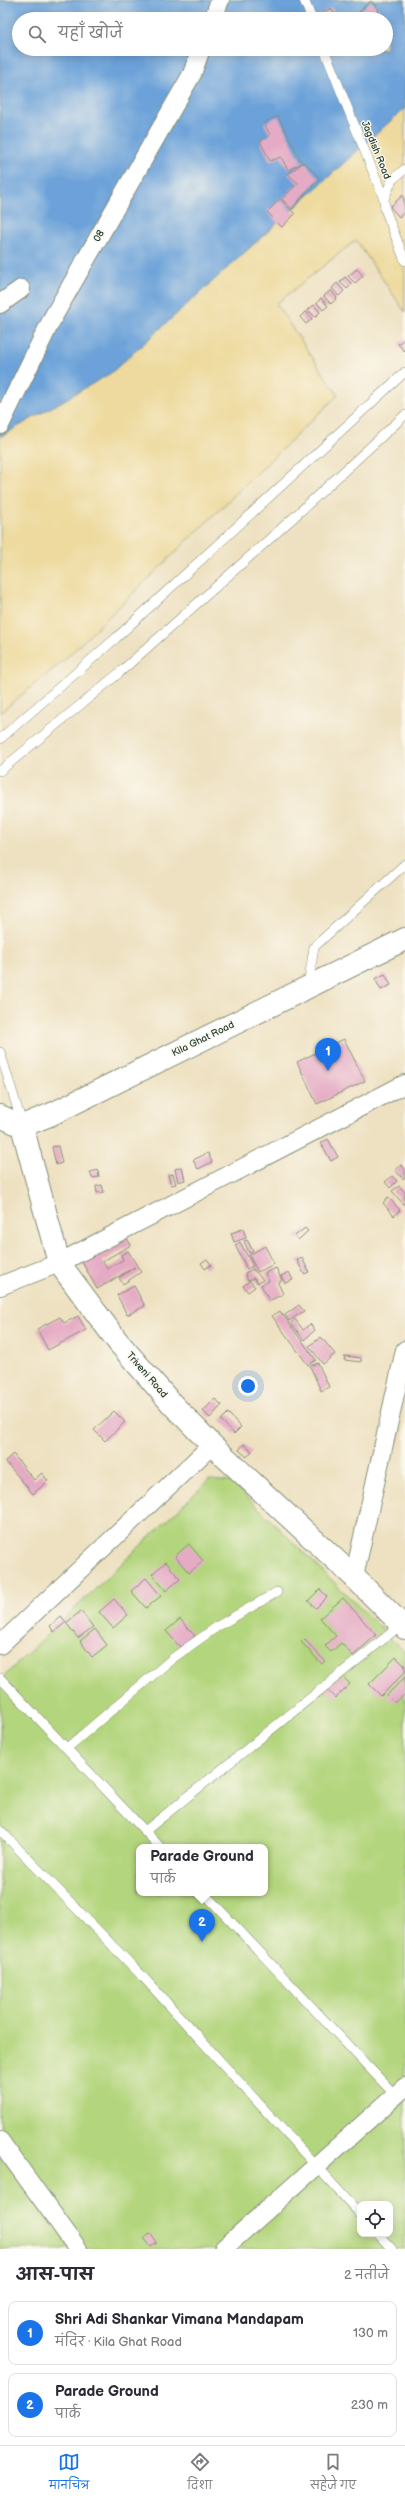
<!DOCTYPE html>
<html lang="hi">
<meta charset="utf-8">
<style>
:root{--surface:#fff;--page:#f2f2f3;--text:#2b2b33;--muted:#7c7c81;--line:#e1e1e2;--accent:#1a73e8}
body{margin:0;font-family:"Balsamiq Sans","Playpen Sans Deva",sans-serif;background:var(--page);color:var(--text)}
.controls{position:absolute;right:12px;bottom:12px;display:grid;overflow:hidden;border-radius:8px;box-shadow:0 2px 10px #0003}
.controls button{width:36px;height:36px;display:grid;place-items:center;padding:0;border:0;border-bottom:1px solid var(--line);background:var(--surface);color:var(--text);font:20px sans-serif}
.you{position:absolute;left:248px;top:1386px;width:14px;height:14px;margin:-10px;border:3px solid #fff;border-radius:50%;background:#1a73e8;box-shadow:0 0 0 6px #1a73e833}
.badge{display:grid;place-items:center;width:26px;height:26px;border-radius:50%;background:var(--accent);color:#fff;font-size:13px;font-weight:700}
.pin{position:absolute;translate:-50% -33px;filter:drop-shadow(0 1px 2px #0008)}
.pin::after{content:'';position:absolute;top:21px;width:14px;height:12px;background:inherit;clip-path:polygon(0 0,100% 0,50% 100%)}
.popup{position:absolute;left:136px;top:1844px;width:132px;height:52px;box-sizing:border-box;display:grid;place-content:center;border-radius:8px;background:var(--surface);filter:drop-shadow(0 1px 3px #0005);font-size:13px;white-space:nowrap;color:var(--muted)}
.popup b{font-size:15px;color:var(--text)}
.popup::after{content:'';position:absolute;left:50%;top:100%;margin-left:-8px;border:8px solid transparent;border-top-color:var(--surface)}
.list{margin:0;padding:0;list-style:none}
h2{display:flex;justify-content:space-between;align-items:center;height:52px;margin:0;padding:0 16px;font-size:17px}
h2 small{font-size:13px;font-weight:400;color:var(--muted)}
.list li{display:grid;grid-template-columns:26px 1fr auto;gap:12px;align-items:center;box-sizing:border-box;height:64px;margin:0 8px 8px;padding:0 8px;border:1px solid var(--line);border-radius:8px}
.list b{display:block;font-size:15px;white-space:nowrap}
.list p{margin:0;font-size:13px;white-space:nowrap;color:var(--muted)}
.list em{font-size:13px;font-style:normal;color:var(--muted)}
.icon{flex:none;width:22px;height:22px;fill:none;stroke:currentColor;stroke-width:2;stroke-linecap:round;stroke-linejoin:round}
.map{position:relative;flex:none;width:405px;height:2249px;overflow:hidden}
.search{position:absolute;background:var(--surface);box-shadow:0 2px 10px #0003;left:12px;right:12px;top:12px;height:44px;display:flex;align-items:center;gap:10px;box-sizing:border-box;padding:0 14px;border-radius:22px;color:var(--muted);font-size:15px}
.sheet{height:196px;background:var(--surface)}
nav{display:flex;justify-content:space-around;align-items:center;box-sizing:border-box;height:56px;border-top:1px solid var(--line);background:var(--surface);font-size:11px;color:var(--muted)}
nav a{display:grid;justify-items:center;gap:2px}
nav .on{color:var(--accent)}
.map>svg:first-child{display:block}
</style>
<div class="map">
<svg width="405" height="2249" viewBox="0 0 405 2249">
<rect width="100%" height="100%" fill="#fbf7ec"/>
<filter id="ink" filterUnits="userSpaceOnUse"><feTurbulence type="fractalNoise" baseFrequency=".025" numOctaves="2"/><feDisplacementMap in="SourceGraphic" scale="8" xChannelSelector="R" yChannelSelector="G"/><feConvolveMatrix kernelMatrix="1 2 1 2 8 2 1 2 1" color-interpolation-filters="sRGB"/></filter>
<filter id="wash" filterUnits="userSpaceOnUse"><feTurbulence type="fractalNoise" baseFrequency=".012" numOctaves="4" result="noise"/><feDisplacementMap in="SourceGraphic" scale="16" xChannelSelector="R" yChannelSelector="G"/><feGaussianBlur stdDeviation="0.9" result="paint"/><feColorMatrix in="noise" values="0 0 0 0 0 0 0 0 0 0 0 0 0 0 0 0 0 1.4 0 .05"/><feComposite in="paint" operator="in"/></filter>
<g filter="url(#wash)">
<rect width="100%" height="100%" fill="#eee1c1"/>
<path fill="#b3d57d" stroke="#698958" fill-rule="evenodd" d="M 209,1480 L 232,1482 L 405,1652 L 405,2249 L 0,2249 L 0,1680 ZM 139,1847 L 265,1847 L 265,1893 L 139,1893 ZM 360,2204 L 390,2204 L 390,2234 L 360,2234 Z"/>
<path fill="#eeda9e" stroke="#868c69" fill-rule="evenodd" d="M 0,0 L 405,0 L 405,312 L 356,240 L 276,304 L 338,395 L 63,661 L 0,713 ZM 19,19 L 386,19 L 386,49 L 19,49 Z"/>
<path fill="#6ca2d9" stroke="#467086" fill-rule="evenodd" d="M 0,0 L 405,0 L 405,108 L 111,373 L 0,437 ZM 19,19 L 386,19 L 386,49 L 19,49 Z"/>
<g id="blocks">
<path fill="#e5abc4" d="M 371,1 L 379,10 L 370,19 L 364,19 L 358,13 Z
M 331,8 L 338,19 L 317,19 L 316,17 Z
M 278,116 L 302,163 L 288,170 L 281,157 L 270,161 L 260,141 L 270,135 L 264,123 Z
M 304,162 L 319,178 L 292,209 L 282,199 L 298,183 L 288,174 Z
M 403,195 L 405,211 L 399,217 L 390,207 Z
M 280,199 L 295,214 L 282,227 L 267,212 Z
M 357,269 L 363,276 L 355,283 L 348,276 Z
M 345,277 L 352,284 L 347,289 L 340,282 Z
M 337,283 L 344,291 L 339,296 L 332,288 Z
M 331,290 L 337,298 L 331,304 L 324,296 Z
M 321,298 L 328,306 L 323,310 L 317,303 Z
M 314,305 L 320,312 L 315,317 L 308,310 Z
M 306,311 L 312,319 L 306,324 L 300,317 Z
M 405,338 L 405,352 L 398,344 Z
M 385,974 L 391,985 L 381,990 L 375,979 Z
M 344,1039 L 365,1081 L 317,1104 L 297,1062 Z
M 328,1139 L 338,1157 L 331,1161 L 321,1143 Z
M 58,1146 L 62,1163 L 56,1165 L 52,1147 Z
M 208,1153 L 212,1162 L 198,1169 L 193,1160 Z
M 401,1165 L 405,1169 L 405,1177 L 403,1179 L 395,1170 Z
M 182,1167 L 185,1180 L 178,1182 L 175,1169 Z
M 98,1170 L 99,1177 L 92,1178 L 90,1172 Z
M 173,1174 L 176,1184 L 171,1185 L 168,1175 Z
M 392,1176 L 397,1181 L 390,1188 L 385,1182 Z
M 102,1185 L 104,1192 L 97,1193 L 96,1186 Z
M 399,1186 L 405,1192 L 405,1206 L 392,1191 Z
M 388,1197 L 400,1210 L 394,1216 L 383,1203 Z
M 305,1228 L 308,1231 L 298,1240 L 295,1236 Z
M 243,1229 L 246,1238 L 234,1242 L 231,1233 Z
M 125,1235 L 131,1245 L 103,1261 L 107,1269 L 123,1260 L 121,1255 L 128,1251 L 141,1272 L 123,1284 L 119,1278 L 135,1267 L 97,1289 L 81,1260 Z
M 247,1240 L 253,1251 L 249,1253 L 244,1241 Z
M 240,1242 L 253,1266 L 247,1269 L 235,1245 Z
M 265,1246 L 274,1264 L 258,1272 L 249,1255 Z
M 302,1258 L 309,1272 L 304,1274 L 297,1260 Z
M 207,1259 L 211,1265 L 205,1269 L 201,1263 Z
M 276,1268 L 282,1280 L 278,1283 L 283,1294 L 269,1301 L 261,1285 L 269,1281 L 265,1273 Z
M 253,1269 L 263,1280 L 257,1283 L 254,1278 L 248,1281 L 245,1273 Z
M 289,1272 L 293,1280 L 285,1283 L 281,1276 Z
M 250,1281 L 255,1287 L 248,1292 L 243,1286 Z
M 134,1286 L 145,1306 L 127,1315 L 117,1295 Z
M 299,1305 L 304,1311 L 289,1321 L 285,1315 Z
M 280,1311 L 316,1360 L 308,1365 L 272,1316 Z
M 78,1316 L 86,1330 L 48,1350 L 37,1329 L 60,1317 L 64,1323 Z
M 295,1319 L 303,1330 L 310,1324 L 315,1330 L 304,1340 L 291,1323 Z
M 321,1337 L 335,1354 L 323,1364 L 309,1346 Z
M 345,1356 L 361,1358 L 361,1362 L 344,1360 Z
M 318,1363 L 329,1387 L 321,1391 L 310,1366 Z
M 215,1399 L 222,1405 L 210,1418 L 203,1411 Z
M 114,1411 L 125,1422 L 105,1441 L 94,1430 Z
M 228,1413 L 241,1427 L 234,1434 L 221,1420 Z
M 244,1444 L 252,1451 L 247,1457 L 239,1450 Z
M 13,1454 L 34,1480 L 42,1473 L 48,1481 L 33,1494 L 5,1461 Z
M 189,1544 L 203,1561 L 189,1573 L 175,1556 Z
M 166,1562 L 180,1579 L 166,1591 L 152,1574 Z
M 146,1578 L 161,1596 L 146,1608 L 131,1591 Z
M 320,1589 L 327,1597 L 316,1608 L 308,1601 Z
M 343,1598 L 376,1635 L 353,1656 L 341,1643 L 331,1652 L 325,1646 L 336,1636 L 320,1618 Z
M 114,1599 L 128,1615 L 113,1628 L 99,1612 Z
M 81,1611 L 93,1627 L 78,1638 L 66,1623 Z
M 61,1616 L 66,1622 L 54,1632 L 50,1626 Z
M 180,1619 L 195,1636 L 181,1648 L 166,1631 Z
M 95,1629 L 107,1645 L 92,1657 L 80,1641 Z
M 304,1639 L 325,1661 L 322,1664 L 301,1642 Z
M 396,1657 L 405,1666 L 405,1672 L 381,1696 L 369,1684 Z
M 341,1675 L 350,1684 L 335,1698 L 326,1689 Z
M 405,1677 L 405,1694 L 395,1703 L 387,1695 Z
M 150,2233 L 157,2243 L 151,2247 L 144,2238 Z"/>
</g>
</g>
<g filter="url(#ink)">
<use href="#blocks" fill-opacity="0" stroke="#868f7a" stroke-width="1"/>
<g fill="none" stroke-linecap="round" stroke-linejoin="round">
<defs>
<path id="service" d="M 304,0 L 312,19
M 324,49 L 384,199 L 385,209 L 405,261
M 384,199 L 392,180 L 405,169
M 0,739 L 116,638 L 405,372
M 0,771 L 119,673 L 293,518 L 405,415
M 308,986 L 314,947 L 405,864
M 0,1052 L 22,1123
M 0,1678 L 160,1847
M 67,1748 L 173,1658 L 218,1626 L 277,1592
M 0,1830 L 145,1979 L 360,2214
M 145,1831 L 401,1625
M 204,1893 L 395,2095
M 378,2234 L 392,2249"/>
<path id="minor" d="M 213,19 L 220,0
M 0,304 L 21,289
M 0,425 L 53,317 L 192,74 L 201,49
M 0,1286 L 59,1263 L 405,1084
M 354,1577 L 405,1350
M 0,1645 L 212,1445
M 0,2141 L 78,2249
M 223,2249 L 405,2087"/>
<path id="secondary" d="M 0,1116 L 22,1126 L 52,1114 L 405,939
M 22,1126 L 59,1263 L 118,1342 L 172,1404 L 212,1445 L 354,1577 L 405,1628"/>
</defs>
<use href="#service" stroke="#868f7a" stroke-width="10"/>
<use href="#minor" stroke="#868f7a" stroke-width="20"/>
<use href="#secondary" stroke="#868f7a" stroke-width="24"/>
<use href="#service" stroke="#fff" stroke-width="9"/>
<use href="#minor" stroke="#fff" stroke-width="18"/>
<use href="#secondary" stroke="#fff" stroke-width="22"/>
</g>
</g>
<g text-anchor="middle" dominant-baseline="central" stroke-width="3" stroke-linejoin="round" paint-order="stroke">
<g font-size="10" fill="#1f3d34" stroke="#fbf7ec">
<text transform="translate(376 150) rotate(68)">Jagdish Road</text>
<text transform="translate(99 236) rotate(-60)">08</text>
<text transform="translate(203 1039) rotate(-26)">Kila Ghat Road</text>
<text transform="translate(147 1375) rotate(49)">Triveni Road</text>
</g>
</g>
</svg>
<div class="controls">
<button><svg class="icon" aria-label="locate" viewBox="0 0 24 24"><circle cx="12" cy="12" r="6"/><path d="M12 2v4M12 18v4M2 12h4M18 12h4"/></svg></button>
</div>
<div class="you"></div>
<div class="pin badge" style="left:328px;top:1071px">1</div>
<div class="pin badge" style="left:202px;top:1942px">2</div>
<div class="popup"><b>Parade Ground</b>पार्क</div>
<div class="search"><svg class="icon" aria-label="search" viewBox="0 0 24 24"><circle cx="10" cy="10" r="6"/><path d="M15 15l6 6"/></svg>यहाँ खोजें</div>
</div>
<section class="sheet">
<h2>आस-पास<small>2 नतीजे</small></h2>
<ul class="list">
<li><span class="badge">1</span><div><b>Shri Adi Shankar Vimana Mandapam</b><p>मंदिर · Kila Ghat Road</p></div><em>130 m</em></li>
<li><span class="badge">2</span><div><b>Parade Ground</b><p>पार्क</p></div><em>230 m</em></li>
</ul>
</section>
<nav>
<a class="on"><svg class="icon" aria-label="map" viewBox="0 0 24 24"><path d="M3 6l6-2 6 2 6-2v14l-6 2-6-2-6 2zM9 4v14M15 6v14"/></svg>मानचित्र</a>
<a><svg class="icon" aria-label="directions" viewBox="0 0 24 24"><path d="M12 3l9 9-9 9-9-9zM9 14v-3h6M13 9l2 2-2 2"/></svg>दिशा</a>
<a><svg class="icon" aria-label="saved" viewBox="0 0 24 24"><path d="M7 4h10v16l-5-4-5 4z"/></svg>सहेजे गए</a>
</nav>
